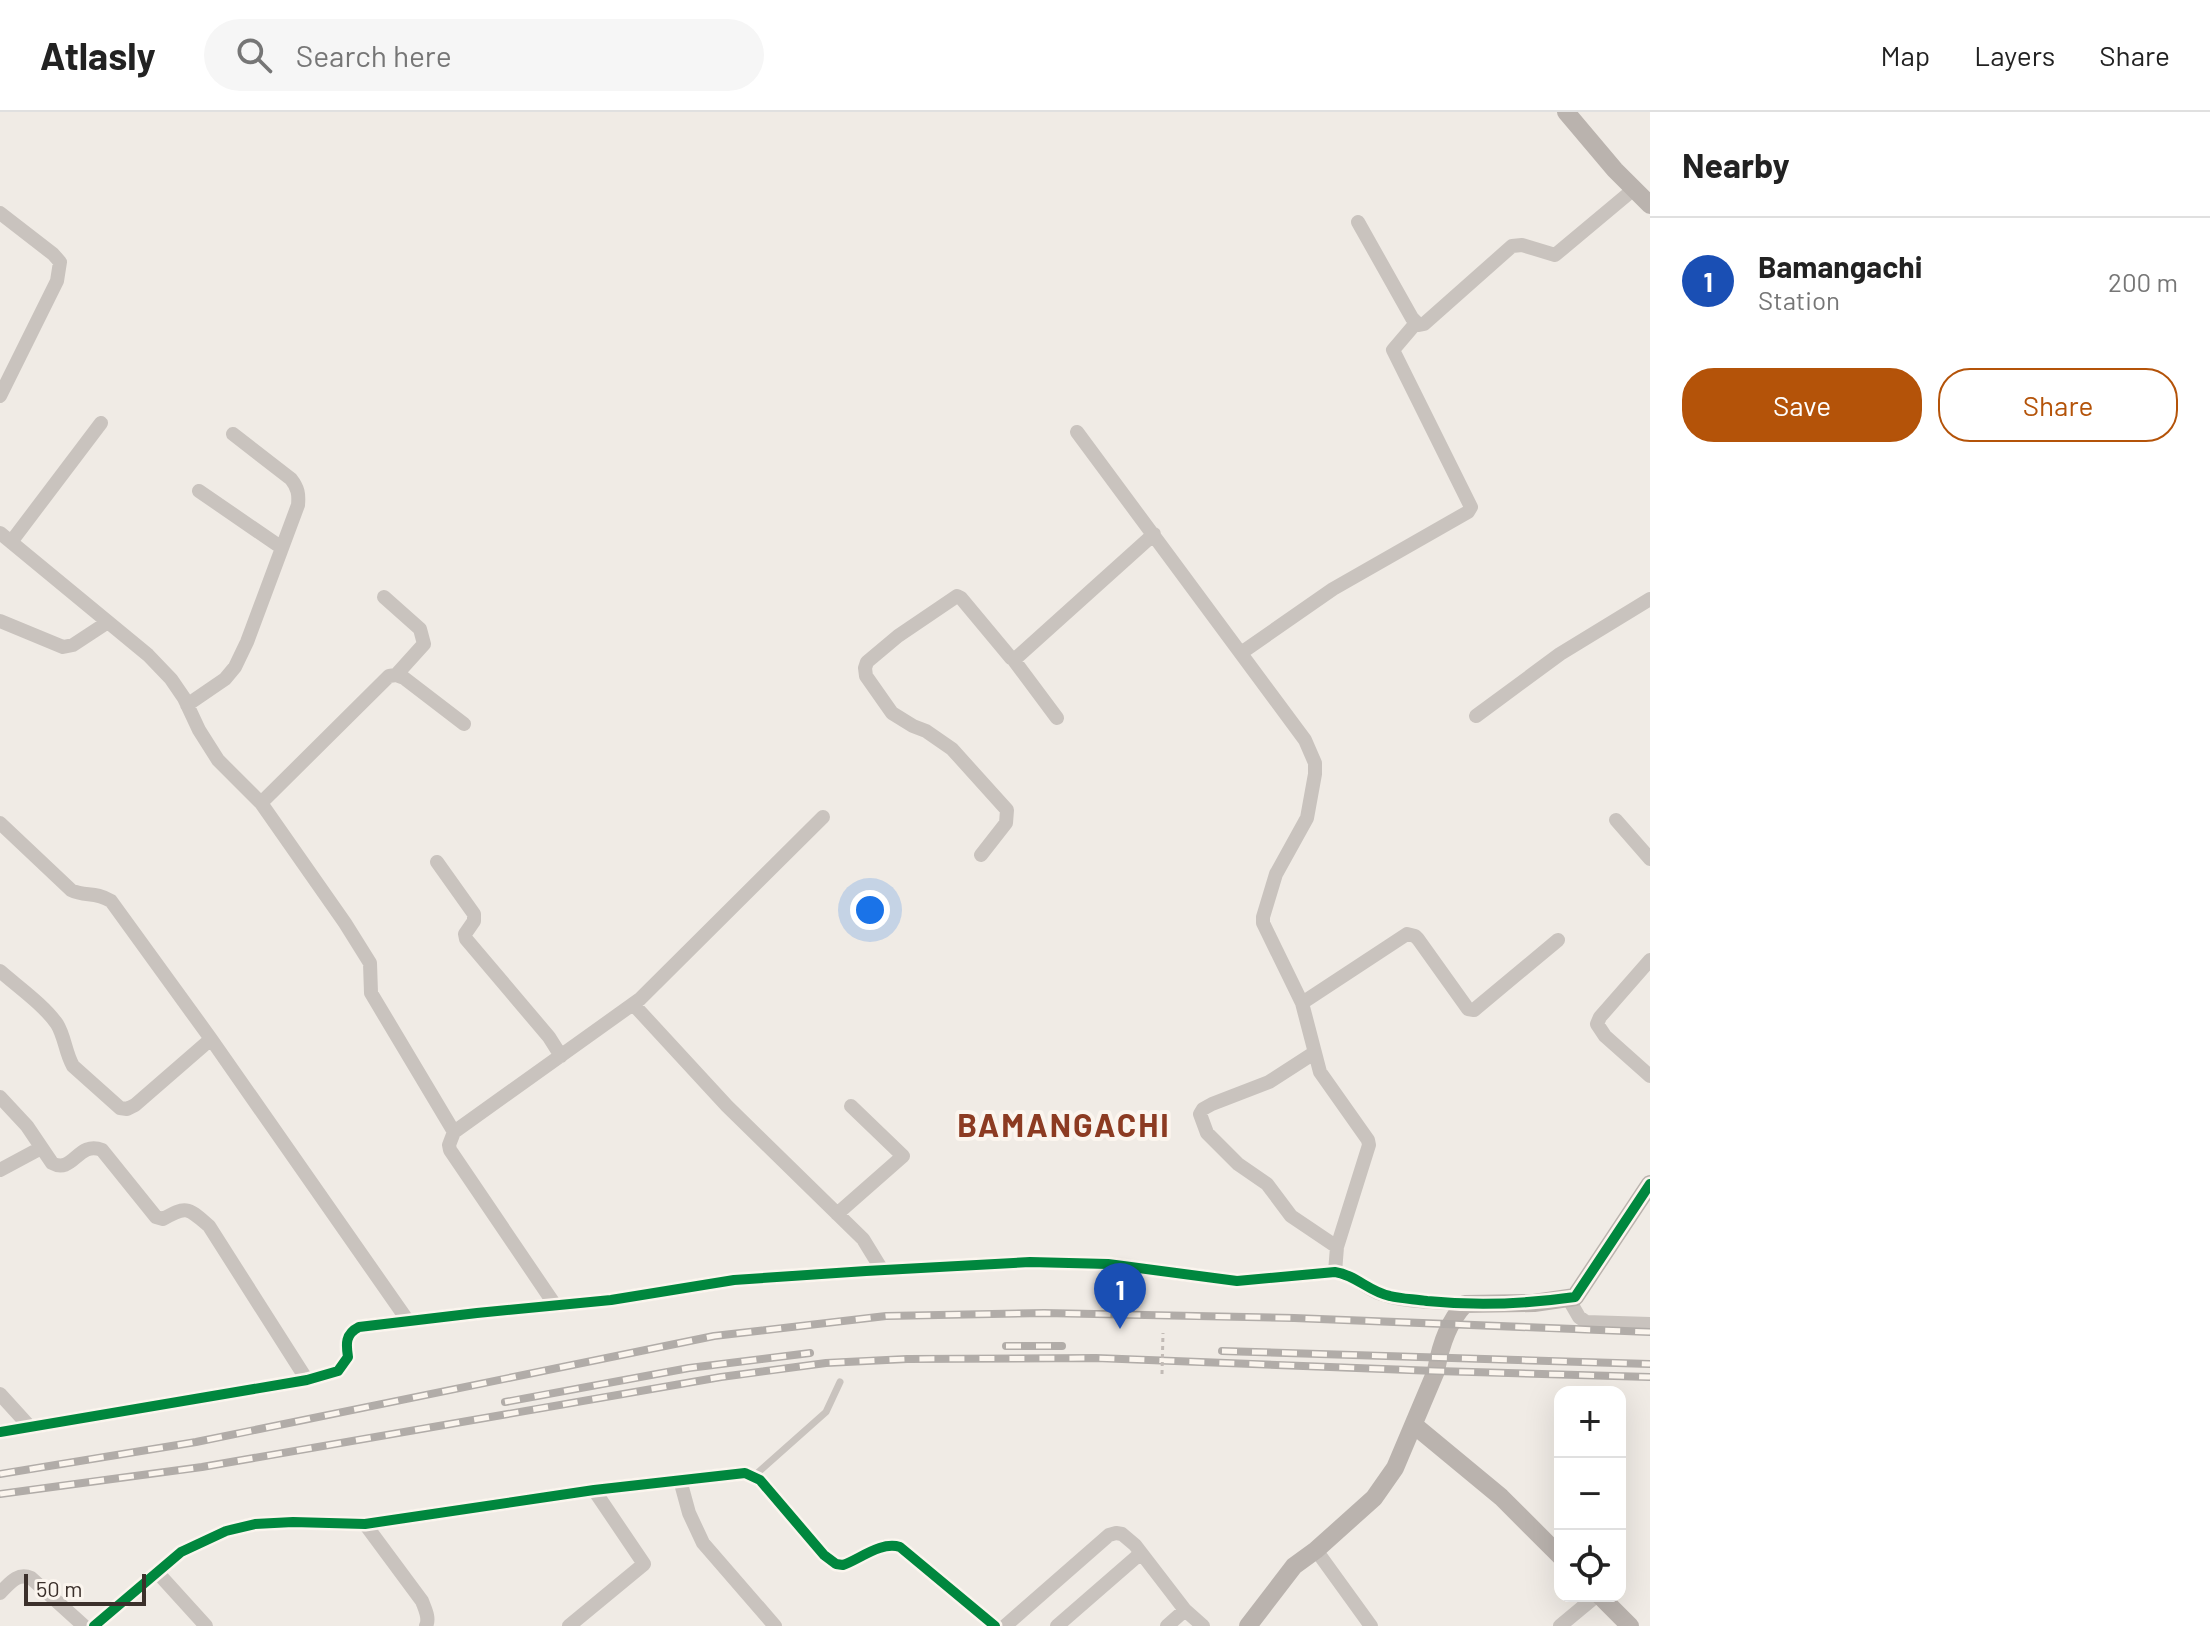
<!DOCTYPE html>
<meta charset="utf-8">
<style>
:root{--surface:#fff;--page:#f6f6f6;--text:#222;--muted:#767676;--line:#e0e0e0;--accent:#b45309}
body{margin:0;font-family:Barlow,sans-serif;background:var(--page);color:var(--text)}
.controls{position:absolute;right:24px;bottom:24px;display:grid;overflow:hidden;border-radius:16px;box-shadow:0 8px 32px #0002}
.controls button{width:72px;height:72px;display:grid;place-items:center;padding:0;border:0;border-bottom:2px solid var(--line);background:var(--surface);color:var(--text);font:40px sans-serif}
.scale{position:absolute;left:24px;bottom:20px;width:122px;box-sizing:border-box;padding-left:8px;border:4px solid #3b302b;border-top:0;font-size:22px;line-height:28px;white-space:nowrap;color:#3b302b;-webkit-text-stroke:6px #fbf5ee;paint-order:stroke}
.you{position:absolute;left:870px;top:798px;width:28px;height:28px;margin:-20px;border:6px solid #fff;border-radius:50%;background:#1a73e8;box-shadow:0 0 0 12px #1a73e833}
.badge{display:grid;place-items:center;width:52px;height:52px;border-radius:50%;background:var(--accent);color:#fff;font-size:26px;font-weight:700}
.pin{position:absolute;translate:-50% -66px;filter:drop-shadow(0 2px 4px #0008)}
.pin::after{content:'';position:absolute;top:42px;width:28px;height:24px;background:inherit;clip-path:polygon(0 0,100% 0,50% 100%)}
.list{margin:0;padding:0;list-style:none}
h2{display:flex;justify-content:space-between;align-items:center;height:104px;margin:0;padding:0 32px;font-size:34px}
h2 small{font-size:26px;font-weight:400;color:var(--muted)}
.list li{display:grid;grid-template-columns:52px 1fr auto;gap:24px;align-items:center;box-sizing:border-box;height:128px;padding:0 32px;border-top:2px solid var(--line)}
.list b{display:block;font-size:30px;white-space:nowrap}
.list p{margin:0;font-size:26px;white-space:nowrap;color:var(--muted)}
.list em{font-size:26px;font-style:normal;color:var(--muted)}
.actions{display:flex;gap:16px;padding:24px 32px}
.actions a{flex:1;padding:18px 0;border:2px solid var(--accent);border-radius:32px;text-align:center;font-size:28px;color:var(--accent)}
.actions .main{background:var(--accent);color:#fff}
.icon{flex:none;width:44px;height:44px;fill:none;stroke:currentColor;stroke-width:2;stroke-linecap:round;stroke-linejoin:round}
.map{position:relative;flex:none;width:1650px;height:1514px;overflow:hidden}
header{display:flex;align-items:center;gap:48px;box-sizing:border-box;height:112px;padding:0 40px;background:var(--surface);border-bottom:2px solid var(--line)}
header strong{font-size:38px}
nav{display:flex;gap:44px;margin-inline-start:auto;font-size:28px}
.search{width:560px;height:72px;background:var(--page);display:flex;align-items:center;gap:20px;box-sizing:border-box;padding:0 28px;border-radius:44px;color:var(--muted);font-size:30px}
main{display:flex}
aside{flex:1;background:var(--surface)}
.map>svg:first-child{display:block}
</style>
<header>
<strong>Atlasly</strong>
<div class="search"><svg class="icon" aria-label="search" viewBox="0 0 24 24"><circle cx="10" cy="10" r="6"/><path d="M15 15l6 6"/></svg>Search here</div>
<nav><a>Map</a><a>Layers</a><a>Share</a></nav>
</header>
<main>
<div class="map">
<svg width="1650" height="1514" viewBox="0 0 1650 1514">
<rect width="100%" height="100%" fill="#f0ebe5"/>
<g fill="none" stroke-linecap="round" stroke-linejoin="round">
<path stroke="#c9c3be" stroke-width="7" d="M 754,1364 L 826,1300 L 840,1270"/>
<path stroke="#c9c3be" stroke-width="14" d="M 0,101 L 53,142 L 60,150 L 57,169 L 0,284
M 1358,110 L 1412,206 L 1419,213 L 1424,212 L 1512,134 L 1522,133 L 1555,143 L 1634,77
M 1077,320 L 1305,628 L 1315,651 L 1315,662 L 1307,706 L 1276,762 L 1263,805 L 1263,811 L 1302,891 L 1320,960 L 1368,1028 L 1369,1033 L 1337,1135 L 1335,1160
M 199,379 L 282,436
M 0,421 L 148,543 L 171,567 L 184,586 L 199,618 L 218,648 L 261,691 L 345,811 L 370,851 L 371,881 L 454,1020
M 11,430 L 101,311
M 384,485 L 420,517 L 424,532 L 396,563
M 0,509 L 63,535 L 73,533 L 108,510
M 1241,541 L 1333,477 L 1468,400 L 1471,395 L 1393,238 L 1416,211
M 1013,547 L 1057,606
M 187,593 L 225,567 L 235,555 L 247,530 L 298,393 C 299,382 298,376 291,367 L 233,322
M 1476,604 L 1560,542 L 1650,487
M 261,691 L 389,564 L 396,563 L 404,566 L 464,612
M 1616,708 L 1650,747
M 0,711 L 71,778 C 85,785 95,779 111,789 L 211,927 L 408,1209
M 981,743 L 1006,711 L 1007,698 L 952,637 L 926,619 L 913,614 L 892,601 L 866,564 L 865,556 L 867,550 L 898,524 L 957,484 L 961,486 L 1011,546 L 1015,547 L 1154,422
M 437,750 L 474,802 L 474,809 L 465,822 L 466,827 L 549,925 L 561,944
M 1650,848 L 1600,905 L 1597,912 L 1605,924 L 1650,964
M 0,859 C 17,874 44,893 57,912 C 65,925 65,940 73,954 L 120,996 L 127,997 L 135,993 L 211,927
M 1302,891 L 1407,822 L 1415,824 L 1418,827 L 1468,897 L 1474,898 L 1558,828
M 633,892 L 727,994 L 863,1127 L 882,1158
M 1314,941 L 1269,970 L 1212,992 L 1203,997 L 1200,1002 L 1207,1021 L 1238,1052 L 1267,1072 L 1291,1104 L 1337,1135
M 0,985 L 27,1014 L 52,1051 C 73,1063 78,1028 102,1038 L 156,1105 L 163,1107 C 187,1093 188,1096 209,1114 L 307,1268
M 0,1058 L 41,1036
M 837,1102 L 903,1044 L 851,994
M 1568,1186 L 1579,1205 L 1586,1210 L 1650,1212
M 555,1193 L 450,1038 L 449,1033 L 454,1020 L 640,887 L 823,705
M 0,1282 L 30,1315
M 0,1320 L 307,1268 L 338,1259 L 348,1245 C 346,1232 345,1222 359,1215 L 477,1201 L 611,1188 L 734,1168 L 866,1159 L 1030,1150 L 1108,1152 L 1237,1169 L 1335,1160 C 1356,1163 1362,1175 1381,1182 C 1407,1191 1438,1190 1465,1192
M 680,1368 L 689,1401 L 703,1431 L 775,1514
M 365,1412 L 422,1489 C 425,1497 430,1506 426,1514
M 1316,1438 L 1371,1514
M 157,1460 L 206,1514
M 0,1481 C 9,1472 17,1460 31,1466 L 84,1514
M 94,1514 L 181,1440 L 226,1419 L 255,1412 L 293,1410 L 365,1412 L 594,1378 L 745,1361 L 760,1368 L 824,1443 L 836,1452 L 843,1453 C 860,1447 881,1429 900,1435 L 995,1514
M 569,1514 L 644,1452 L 594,1378
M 1005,1514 L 1109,1423 L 1116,1421 L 1122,1422 L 1135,1433 L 1185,1498 L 1203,1514
M 1057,1514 L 1141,1441
M 1167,1514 L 1185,1498
M 1560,1514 L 1596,1484"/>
<path stroke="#bab3ae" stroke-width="18" d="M 1566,0 L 1615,58 L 1650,93
M 1414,1313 L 1501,1385 L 1560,1444
M 1600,1484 L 1630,1514
M 1248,1514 L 1294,1454 L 1316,1438 L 1374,1386 L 1395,1356 L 1436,1259 C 1440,1235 1448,1210 1465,1192 L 1534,1191 L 1575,1185 L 1650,1072"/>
<defs>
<path id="rail" d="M 1006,1234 L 1062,1234
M 1222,1239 L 1650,1252
M 505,1290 L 689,1256 L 810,1241
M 0,1362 L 196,1330 L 714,1224 L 886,1204 L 1044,1201 L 1294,1206 L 1650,1220
M 0,1382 L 202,1355 L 721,1265 L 826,1251 L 907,1247 L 1096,1246 L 1436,1259 L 1650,1265"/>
</defs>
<use href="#rail" stroke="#b1aca8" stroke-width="8"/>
<use href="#rail" stroke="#fbf5ee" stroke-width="5" stroke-dasharray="15" stroke-linecap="butt"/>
<path stroke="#c2bbb6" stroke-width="3" stroke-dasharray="4 4" stroke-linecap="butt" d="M 1162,1262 L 1163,1221"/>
<defs>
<path id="cycleway" d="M 0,1320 L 307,1268 L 338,1259 L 348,1245 C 346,1232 345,1222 359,1215 L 477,1201 L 611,1188 L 734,1168 L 866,1159 L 1030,1150 L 1108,1152 L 1237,1169 L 1335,1160 C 1356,1163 1369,1180 1390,1184 C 1402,1187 1415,1187 1427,1189 C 1477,1194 1526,1192 1575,1185 L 1650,1072
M 94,1514 L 181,1440 L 226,1419 L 255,1412 L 293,1410 L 365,1412 L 594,1378 L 745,1361 L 760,1368 L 824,1443 L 836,1452 L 843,1453 C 860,1447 881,1429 900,1435 L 995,1514"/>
</defs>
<use href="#cycleway" stroke="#fbf5ee" stroke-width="15"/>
<use href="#cycleway" stroke="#00873e" stroke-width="10"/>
</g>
<g text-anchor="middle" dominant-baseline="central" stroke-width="8" stroke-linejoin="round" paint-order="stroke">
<g font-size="32" font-weight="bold" letter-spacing="2" fill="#8c3b22" stroke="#fbf5ee">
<text x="1064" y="1012">BAMANGACHI</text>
</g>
</g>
</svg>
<div class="controls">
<button>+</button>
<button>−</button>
<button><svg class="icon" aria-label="locate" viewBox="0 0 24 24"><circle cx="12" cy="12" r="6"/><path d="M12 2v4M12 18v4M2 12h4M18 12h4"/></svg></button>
</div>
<div class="scale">50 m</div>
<div class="you"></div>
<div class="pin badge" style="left:1120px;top:1217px;background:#1a4fb4">1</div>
</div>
<aside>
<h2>Nearby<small></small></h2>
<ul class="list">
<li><span class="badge" style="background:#1a4fb4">1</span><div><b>Bamangachi</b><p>Station</p></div><em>200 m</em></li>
</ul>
<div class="actions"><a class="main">Save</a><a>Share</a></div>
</aside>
</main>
